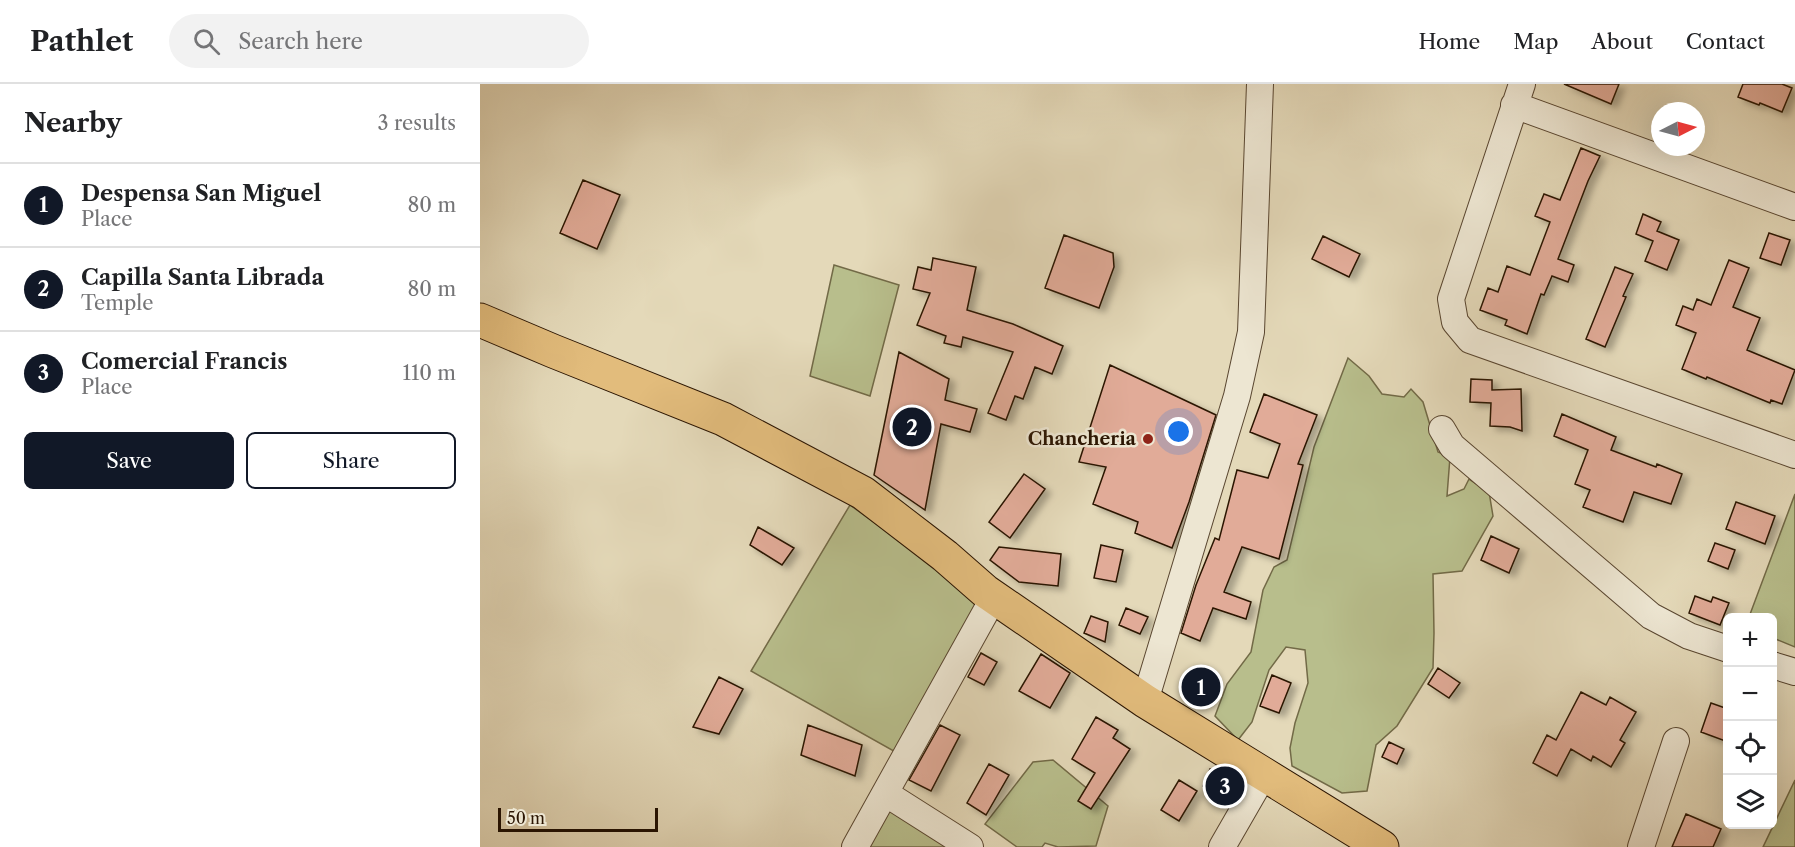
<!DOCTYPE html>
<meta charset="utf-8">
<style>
:root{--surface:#fff;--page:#f2f2f2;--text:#202124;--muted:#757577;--line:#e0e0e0;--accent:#111827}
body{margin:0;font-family:"Libre Caslon Text",serif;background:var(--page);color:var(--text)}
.controls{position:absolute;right:18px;bottom:18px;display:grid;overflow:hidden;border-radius:9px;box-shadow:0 6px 24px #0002}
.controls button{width:54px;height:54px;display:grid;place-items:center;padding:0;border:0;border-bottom:2px solid var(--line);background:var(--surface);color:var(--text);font:30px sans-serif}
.compass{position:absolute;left:1171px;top:18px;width:54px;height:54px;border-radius:50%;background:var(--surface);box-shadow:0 6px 24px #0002;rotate:84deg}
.scale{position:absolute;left:18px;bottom:15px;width:160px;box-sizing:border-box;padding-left:6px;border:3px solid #2b1502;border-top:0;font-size:16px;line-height:21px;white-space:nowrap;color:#2b1502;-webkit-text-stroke:4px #ede6d2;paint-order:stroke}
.you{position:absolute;left:699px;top:348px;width:21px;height:21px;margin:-15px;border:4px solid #fff;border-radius:50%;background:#1a73e8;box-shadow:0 0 0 9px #1a73e833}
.badge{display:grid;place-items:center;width:39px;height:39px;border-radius:50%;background:var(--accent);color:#fff;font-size:20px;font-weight:700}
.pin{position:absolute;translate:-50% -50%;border:3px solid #fff;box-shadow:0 2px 6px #0006}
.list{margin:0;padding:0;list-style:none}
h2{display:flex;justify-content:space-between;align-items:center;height:78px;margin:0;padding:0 24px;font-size:26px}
h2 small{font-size:20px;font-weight:400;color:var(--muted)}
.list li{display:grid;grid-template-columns:39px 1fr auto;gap:18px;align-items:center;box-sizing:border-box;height:84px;padding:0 24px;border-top:2px solid var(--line)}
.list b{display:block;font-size:22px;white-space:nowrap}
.list p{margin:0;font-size:20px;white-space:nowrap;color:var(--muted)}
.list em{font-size:20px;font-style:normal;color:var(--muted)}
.actions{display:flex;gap:12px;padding:18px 24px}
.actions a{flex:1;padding:14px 0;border:2px solid var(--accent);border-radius:9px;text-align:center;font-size:21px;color:var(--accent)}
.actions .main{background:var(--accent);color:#fff}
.icon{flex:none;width:33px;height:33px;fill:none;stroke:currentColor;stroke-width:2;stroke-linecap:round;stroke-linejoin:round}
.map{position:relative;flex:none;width:1315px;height:763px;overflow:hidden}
header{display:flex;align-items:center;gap:36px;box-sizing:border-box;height:84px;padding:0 30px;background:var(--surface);border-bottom:2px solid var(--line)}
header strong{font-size:28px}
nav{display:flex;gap:33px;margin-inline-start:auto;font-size:21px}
.search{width:420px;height:54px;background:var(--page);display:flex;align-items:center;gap:15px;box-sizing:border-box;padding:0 21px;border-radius:33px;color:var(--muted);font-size:22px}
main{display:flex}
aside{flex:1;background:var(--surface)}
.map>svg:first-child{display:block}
</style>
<header>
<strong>Pathlet</strong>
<div class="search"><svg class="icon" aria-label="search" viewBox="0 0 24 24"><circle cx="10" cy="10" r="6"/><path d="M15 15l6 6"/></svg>Search here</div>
<nav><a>Home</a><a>Map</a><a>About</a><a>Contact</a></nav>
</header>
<main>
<aside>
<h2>Nearby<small>3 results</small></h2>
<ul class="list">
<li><span class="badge">1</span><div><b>Despensa San Miguel</b><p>Place</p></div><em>80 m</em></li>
<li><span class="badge">2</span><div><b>Capilla Santa Librada</b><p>Temple</p></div><em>80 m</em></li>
<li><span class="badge">3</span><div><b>Comercial Francis</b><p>Place</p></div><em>110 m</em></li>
</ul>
<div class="actions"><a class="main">Save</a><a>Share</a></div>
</aside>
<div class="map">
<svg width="1315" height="763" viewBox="0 0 1315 763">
<defs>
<filter id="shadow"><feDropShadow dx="6" dy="4" stdDeviation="3" flood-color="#0004"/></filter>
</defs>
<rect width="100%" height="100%" fill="#e4d9b9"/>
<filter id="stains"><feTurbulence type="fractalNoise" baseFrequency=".00333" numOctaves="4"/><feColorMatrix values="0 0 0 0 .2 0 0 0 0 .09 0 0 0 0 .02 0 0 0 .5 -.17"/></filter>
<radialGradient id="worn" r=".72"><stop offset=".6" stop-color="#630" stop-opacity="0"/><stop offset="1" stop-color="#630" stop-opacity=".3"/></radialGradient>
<path fill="#b8be8c" stroke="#726a47" stroke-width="1.5" d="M 354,181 L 419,201 L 390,312 L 330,292 Z
M 868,274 L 889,292 L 902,310 L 924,313 L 931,305 L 943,318 L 958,368 L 970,373 L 967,412 L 984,405 L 989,395 L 1009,408 L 1013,432 L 982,487 L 953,490 L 954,549 L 953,584 L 917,642 L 896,661 L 887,707 L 862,709 L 812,682 L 810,664 L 815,639 L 828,599 L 825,566 L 806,563 L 789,586 L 772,638 L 758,656 L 735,632 L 747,600 L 771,568 L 783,506 L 794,483 L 807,476 L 834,363 Z
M 1315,410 L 1315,563 L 1293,554 L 1292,534 L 1269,533 Z
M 370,421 L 503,517 L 419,670 L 271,587 Z
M 573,676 L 628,722 L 616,762 L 578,763 L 565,759 L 562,763 L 537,763 L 505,740 L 553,678 Z
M 1315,696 L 1315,763 L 1283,763 Z
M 408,719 L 473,763 L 384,763 Z"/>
<path fill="#e1ab98" stroke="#2b1502" stroke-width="1.5" filter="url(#shadow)" d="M 1084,0 L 1139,0 L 1131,20 Z
M 1263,0 L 1302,0 L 1312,4 L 1302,28 L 1280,19 L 1279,21 L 1258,13 Z
M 1101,64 L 1120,72 L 1108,97 L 1078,175 L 1094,181 L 1088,198 L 1072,192 L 1064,211 L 1061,210 L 1047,250 L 1025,241 L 1027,236 L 1000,226 L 1008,204 L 1018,208 L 1027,182 L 1050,191 L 1070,138 L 1055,132 L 1064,110 L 1080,116 Z
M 103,96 L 140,111 L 117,165 L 80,149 Z
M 1163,130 L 1181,138 L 1177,147 L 1199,156 L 1187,186 L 1165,177 L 1173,157 L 1156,150 Z
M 1289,149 L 1310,156 L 1301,181 L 1280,174 Z
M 584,151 L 633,169 L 634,183 L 619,224 L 565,204 Z
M 843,152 L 880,170 L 869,193 L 832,175 Z
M 453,174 L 496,183 L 487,226 L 533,240 L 583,262 L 572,290 L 555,283 L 543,315 L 535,312 L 526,336 L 508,329 L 533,268 L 483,253 L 481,263 L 464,259 L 466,252 L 437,241 L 450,209 L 433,205 L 438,183 L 451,186 Z
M 1249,176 L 1269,184 L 1253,223 L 1280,234 L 1267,266 L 1315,286 L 1302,320 L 1291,316 L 1290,319 L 1227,293 L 1226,295 L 1202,285 L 1216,249 L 1196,241 L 1203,222 L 1213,226 L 1217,215 L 1231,221 Z
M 1135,183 L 1153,190 L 1143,212 L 1146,213 L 1125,263 L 1106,255 Z
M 419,268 L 469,295 L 465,316 L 497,325 L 490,348 L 461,340 L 445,426 L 394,391 Z
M 630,281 L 736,331 L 709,418 L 692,464 L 655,449 L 658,438 L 613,420 L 626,383 L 599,378 Z
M 991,295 L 1012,296 L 1012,306 L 1041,305 L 1042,347 L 1030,343 L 1010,342 L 1011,319 L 990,318 Z
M 784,310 L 837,331 L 818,380 L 823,381 L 799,475 L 762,463 L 744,508 L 771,518 L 766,535 L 733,524 L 720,557 L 701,549 L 716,501 L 735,454 L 739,456 L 757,386 L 788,394 L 800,360 L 770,348 Z
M 1082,330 L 1136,353 L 1131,366 L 1176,383 L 1177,380 L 1202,390 L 1191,420 L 1154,408 L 1143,438 L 1103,423 L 1110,406 L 1095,400 L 1108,366 L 1074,352 Z
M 544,390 L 565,405 L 530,454 L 509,438 Z
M 1256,418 L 1295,432 L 1285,460 L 1246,445 Z
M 278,443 L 314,464 L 302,481 L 270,461 Z
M 1011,452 L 1039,465 L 1029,489 L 1001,476 Z
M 1235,459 L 1255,466 L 1248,485 L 1228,477 Z
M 621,461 L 643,466 L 636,498 L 614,494 Z
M 519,463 L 581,470 L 578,502 L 539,498 L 510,476 Z
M 1215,512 L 1231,518 L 1233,513 L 1249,519 L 1240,541 L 1209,529 Z
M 646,524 L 668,533 L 660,550 L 639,541 Z
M 611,532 L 628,538 L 625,558 L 604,549 Z
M 501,569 L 517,578 L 504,601 L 488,593 Z
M 561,570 L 590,589 L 570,624 L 539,607 Z
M 958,584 L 980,599 L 969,614 L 948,600 Z
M 792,591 L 811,599 L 799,629 L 780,622 Z
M 239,593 L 263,605 L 239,650 L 213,643 Z
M 1101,608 L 1126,621 L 1130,613 L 1156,628 L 1140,656 L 1145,659 L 1131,683 L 1113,672 L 1111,677 L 1091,665 L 1077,692 L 1053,679 L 1067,651 L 1076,656 Z
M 1231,619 L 1248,625 L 1248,658 L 1221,648 Z
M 616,633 L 638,646 L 633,654 L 650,665 L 611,725 L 598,717 L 615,689 L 592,675 Z
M 328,641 L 382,661 L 375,692 L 321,671 Z
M 460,641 L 480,651 L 451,707 L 429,696 Z
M 909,658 L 924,665 L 917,680 L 902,673 Z
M 509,680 L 529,691 L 506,731 L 487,719 Z
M 730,685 L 762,699 L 752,715 L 723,702 Z
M 699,696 L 717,707 L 699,737 L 681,726 Z
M 1206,730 L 1241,745 L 1233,763 L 1192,763 Z"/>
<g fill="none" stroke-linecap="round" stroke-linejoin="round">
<defs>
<path id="street" d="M 1042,0 L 971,215 L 975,238 L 990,256 L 1315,371
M 1034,21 L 1315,123
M 962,345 L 972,362 L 1171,532 L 1209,552 L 1248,565
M 1292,581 L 1315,588
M 665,617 L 757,312 L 771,248 L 780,0
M 405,709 L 490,763
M 375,763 L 514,513
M 742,763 L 784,690
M 1161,763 L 1196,657"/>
<path id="primary" d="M 0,236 L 73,267 L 243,335 L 383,409 L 465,472 L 505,507 L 665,617 L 902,763"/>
</defs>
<use href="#street" stroke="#594630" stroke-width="28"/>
<use href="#primary" stroke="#2b1502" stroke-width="35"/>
<use href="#street" stroke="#ede6d2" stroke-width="26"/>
<use href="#primary" stroke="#e2bc7c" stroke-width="33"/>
</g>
<circle fill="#8f2418" stroke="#ede6d2" stroke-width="2" cx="668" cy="355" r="6"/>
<g text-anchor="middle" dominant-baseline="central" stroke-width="5" stroke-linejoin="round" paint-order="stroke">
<g font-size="18" font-weight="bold" fill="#2b1502" stroke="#ede6d2" text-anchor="end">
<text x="656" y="355">Chancheria</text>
</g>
</g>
<rect width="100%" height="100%" filter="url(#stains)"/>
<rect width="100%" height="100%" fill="url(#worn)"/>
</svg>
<div class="controls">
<button>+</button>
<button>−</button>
<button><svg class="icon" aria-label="locate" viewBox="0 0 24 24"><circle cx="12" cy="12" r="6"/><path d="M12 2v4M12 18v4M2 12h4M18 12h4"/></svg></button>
<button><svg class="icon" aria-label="layers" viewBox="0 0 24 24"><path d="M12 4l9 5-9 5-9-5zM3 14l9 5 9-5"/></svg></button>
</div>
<svg class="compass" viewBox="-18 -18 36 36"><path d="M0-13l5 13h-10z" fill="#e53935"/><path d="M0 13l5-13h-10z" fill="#757577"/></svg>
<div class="scale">50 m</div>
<div class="you"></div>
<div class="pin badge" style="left:721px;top:603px">1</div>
<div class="pin badge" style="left:432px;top:343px">2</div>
<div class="pin badge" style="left:745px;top:702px">3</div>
</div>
</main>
